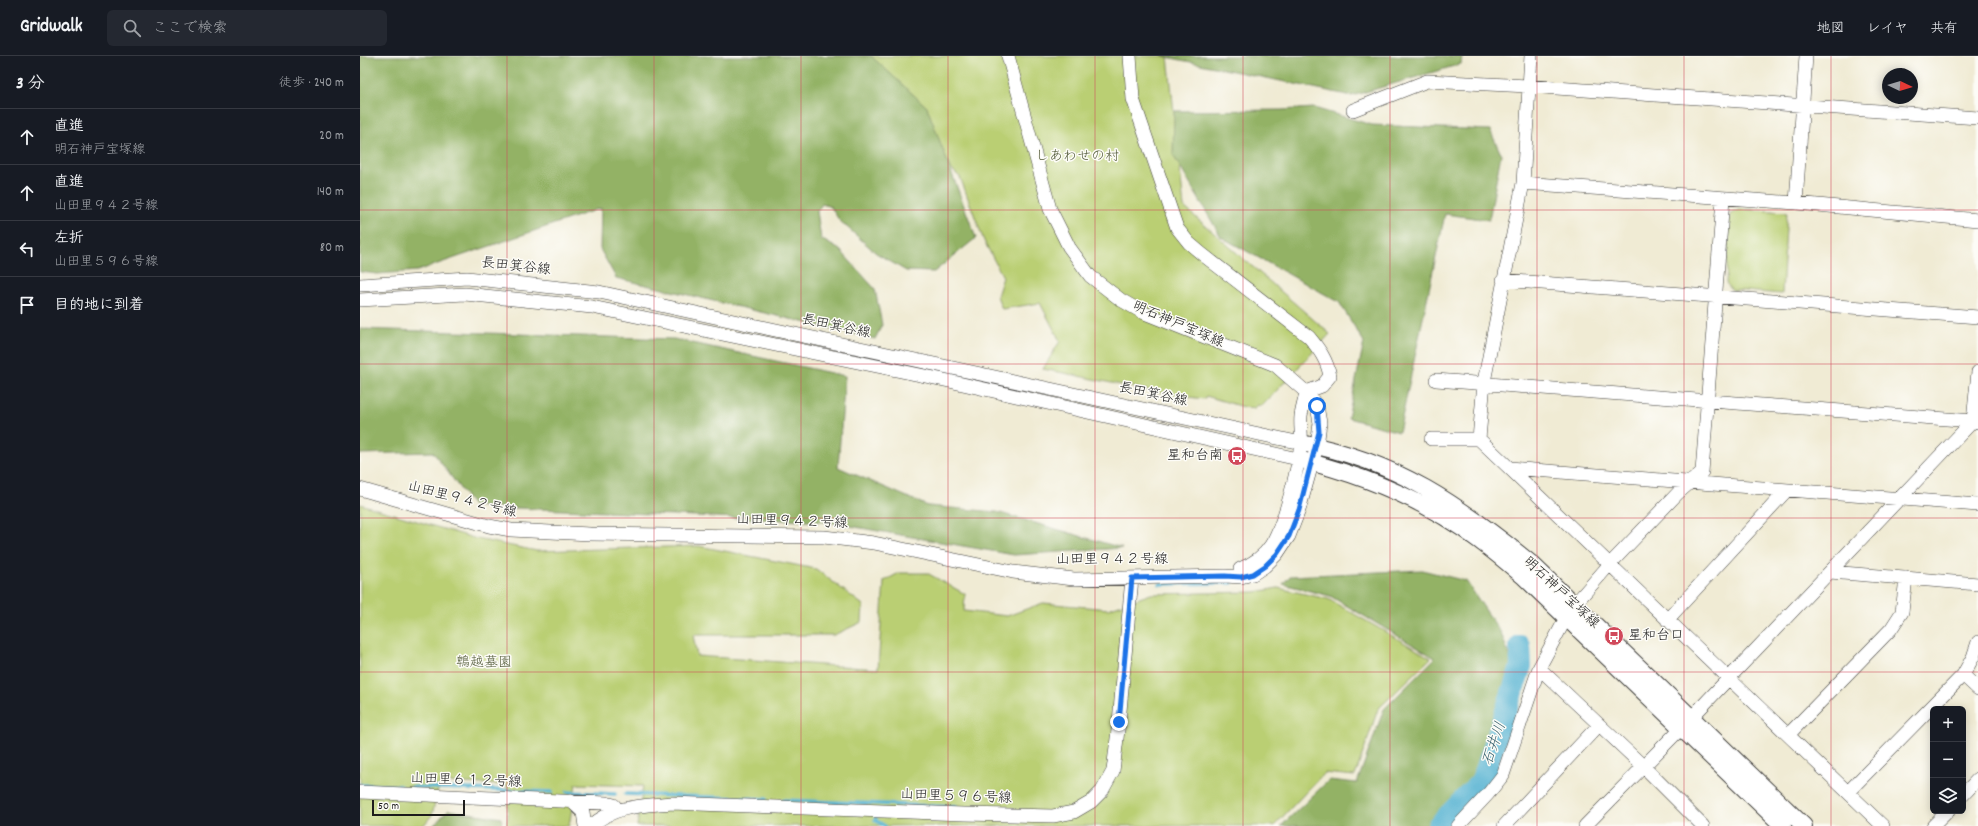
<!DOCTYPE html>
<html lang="ja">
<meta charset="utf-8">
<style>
:root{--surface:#171b24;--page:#242831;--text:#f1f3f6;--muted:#9ea1a6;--line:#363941}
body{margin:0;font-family:Dekko,"Klee One",sans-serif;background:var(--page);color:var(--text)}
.controls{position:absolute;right:12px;bottom:12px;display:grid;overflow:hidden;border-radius:6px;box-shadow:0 2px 10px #0003}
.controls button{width:36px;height:36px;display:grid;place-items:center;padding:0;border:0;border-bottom:1px solid var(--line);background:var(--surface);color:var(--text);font:20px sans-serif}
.compass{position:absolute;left:1522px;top:12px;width:36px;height:36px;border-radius:50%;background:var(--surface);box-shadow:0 2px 10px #0003;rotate:94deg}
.scale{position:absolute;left:12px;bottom:10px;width:93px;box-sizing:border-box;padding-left:4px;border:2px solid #1c1c1c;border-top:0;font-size:11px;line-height:14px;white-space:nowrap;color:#1c1c1c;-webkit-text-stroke:3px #fdfcf7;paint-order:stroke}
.stop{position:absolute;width:12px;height:12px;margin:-9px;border:3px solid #1a73e8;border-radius:50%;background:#fff}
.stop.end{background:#1a73e8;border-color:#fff;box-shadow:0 1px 4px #0008}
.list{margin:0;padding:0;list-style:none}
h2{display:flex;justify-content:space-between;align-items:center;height:52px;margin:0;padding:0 16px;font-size:17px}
h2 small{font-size:13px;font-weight:400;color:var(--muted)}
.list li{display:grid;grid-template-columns:26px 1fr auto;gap:12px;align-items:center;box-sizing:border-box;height:56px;padding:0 16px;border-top:1px solid var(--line)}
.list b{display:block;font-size:15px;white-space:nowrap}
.list p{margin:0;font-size:13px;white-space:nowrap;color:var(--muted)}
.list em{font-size:13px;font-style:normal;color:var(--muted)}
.icon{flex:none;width:22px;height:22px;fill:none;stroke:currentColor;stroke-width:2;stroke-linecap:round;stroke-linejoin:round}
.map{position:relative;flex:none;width:1618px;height:770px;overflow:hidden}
header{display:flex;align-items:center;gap:24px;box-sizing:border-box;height:56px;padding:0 20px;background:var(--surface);border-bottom:1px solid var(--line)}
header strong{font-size:19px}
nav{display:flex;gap:22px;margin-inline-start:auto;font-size:14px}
.search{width:280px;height:36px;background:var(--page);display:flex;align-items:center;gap:10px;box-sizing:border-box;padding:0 14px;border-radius:6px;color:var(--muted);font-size:15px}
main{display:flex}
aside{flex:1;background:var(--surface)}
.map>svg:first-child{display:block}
</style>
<header>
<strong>Gridwalk</strong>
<div class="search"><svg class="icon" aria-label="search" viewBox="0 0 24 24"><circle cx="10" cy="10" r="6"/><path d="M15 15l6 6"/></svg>ここで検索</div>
<nav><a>地図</a><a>レイヤ</a><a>共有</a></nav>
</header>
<main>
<aside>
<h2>3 分<small>徒歩 · 240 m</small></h2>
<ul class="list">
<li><svg class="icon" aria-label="ahead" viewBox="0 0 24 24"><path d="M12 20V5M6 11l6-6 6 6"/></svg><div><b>直進</b><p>明石神戸宝塚線</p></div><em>20 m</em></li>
<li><svg class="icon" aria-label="ahead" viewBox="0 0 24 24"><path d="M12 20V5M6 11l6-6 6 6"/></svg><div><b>直進</b><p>山田里９４２号線</p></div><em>140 m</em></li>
<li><svg class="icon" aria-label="left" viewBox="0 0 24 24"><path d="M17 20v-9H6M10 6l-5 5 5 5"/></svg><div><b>左折</b><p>山田里５９６号線</p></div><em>80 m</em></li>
<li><svg class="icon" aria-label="arrive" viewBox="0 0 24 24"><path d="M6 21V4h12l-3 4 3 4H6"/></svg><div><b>目的地に到着</b></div></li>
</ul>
</aside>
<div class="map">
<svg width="1618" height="770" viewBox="0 0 1618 770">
<rect width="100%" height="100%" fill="#fdfcf7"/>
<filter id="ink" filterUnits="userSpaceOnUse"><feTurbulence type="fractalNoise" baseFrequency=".025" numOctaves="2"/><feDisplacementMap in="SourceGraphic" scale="8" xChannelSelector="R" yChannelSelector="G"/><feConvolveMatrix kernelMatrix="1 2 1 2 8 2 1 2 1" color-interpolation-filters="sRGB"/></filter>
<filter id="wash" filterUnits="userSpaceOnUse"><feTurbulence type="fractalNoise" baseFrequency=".012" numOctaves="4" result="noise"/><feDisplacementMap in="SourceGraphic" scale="16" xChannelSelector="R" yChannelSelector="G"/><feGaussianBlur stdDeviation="0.9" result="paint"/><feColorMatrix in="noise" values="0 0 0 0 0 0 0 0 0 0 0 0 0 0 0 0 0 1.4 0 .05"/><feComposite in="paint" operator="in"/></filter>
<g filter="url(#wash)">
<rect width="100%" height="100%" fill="#f0ebd4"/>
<path fill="#bacf73" stroke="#6b7648" d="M 458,0 L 808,0 L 824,151 L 970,278 L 902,350 L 898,349 L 895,352 L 883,351 L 846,340 L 844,343 C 790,337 737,323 683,313 L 700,285 L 680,247 L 642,253 L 637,240 L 643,221 L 624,185 L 600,121 Z
M 1380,153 L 1427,156 L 1422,238 L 1372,234 L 1366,227 L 1370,158 Z
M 0,448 L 117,483 L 177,495 L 339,490 L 456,513 L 503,549 L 502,566 L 474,579 L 333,579 L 337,600 L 518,613 L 524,525 L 539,517 L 567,517 L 605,538 L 604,555 L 647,560 L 683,547 L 748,553 L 791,538 L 895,536 L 918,532 L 968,543 L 1071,602 L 1018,653 L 995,720 L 964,717 L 914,770 L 277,770 L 283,730 L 216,728 L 209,770 L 146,770 L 148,761 L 147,729 L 80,726 L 72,759 L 63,770 L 0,770 Z"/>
<path fill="#93b265" stroke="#586740" d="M 0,0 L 511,0 L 567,51 L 616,182 L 574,216 L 546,215 L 516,197 L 479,164 L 471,151 L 462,148 L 457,155 L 461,183 L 480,194 L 515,233 L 522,269 L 515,283 L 256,222 L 240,193 L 241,152 L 57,215 L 17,218 L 0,216 Z
M 802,0 L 1102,0 L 1101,8 L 992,40 Z
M 954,52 L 1012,69 L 1130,74 L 1141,98 L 1129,164 L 1085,158 L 1039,376 L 988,362 L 1004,286 L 979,246 L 861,181 L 813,99 L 814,55 L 921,54 Z
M 0,273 L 314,283 L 485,320 L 478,411 L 568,450 L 637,456 L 762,492 L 654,499 L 467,466 L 113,450 L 73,396 L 0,398 Z
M 1062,514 L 1106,525 L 1141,577 L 1152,607 L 1120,720 L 1073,770 L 921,770 L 969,724 L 997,727 L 1024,653 L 1075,602 L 970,540 L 923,528 L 930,520 Z
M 88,754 L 142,762 L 141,770 L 73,770 Z"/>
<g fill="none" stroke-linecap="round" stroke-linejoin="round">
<path stroke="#54b2d2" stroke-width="3.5" d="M 800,528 L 872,527
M 0,729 L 40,730
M 52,731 L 192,736
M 207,736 L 255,738
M 265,738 L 406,743
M 423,744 L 596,751
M 516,761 L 515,764 L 525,770"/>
<path stroke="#54b2d2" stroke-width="22" d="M 1078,770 L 1120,727 L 1126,714 L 1161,610 L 1160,590"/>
</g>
</g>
<g filter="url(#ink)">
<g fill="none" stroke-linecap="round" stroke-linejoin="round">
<defs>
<path id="minor" d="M 770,0 L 773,43 L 817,172 L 829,187 L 842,198 L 949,281 C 959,293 967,304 970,320 L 962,330 L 946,336
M 1171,0 L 1163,127 L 1124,326 L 1119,383 L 1523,770
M 993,54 L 1067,25 L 1168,30 L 1618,62
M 1163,127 L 1436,147 L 1618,164
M 1436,147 L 1446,0
M 1143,224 L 1618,261
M 0,229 L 107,222 L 239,236 L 941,387
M 0,244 L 105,238 L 232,251 L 589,325 L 938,403
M 1076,324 L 1613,365 L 1618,316
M 1071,383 L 1119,383
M 1150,412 L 1618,449
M 0,433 L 129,470 L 151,474 L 230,478 L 464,481 L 514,487 L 653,516 L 714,523 L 865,520 L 881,521 L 893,518 L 905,510 L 917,498 L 929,480 L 939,454 L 957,390 L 960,367 L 957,350 L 946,336 L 915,309 L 782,256 L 761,244 L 730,220 L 709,191 L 690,153 L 648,0
M 880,513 C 892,508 904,500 911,489 C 925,467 938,413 941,387 C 942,378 940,369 941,360 C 942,352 945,344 946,336
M 1470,516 L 1618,528
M 1214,549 L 1249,509 L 1318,437 L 1342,416 L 1363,143
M 1307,564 L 1426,435
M 1179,612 L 1283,710 L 1343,770
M 1603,619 L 1618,633
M 1428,679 L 1531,573 L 1542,556 L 1546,522
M 0,736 L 246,747 L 254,749 L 258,754
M 1488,736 L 1603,619 L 1613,601 L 1618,586
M 1603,739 L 1618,723
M 211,745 L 223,756 L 225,770
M 231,770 C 255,749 282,750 312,747 L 603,758 L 693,760 L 714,756 L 731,746 L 742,735 L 753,715 L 759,666 L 772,522
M 1098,770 L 1128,738 L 1143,719 L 1179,612 L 1206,562
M 1144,770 L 1239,669
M 1225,770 L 1332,661 L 1613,365 L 1618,366
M 1573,770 L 1588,755"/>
<path id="major" d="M 941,387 C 1036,404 1101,450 1173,509 L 1444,770
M 938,403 C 1003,419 1068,445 1121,486 C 1136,497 1150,509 1164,521 L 1423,770"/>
</defs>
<use href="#minor" stroke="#3c3b38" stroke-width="14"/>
<use href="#major" stroke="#3c3b38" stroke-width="18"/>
<use href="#minor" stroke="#fff" stroke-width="13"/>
<use href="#major" stroke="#fff" stroke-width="16"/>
</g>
</g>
<g fill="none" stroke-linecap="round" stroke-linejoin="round" filter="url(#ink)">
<path stroke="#1a73e8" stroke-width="5" d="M 759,666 L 772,522 L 865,520 L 881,521 L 893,518 L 905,510 L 917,498 L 929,480 L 939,454 L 959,376 L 957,350"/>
</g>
<path fill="none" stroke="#d1495b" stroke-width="1" stroke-opacity="0.55" d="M 147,0 L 147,770M 294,0 L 294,770M 441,0 L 441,770M 588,0 L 588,770M 735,0 L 735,770M 883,0 L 883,770M 1030,0 L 1030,770M 1177,0 L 1177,770M 1324,0 L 1324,770M 1471,0 L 1471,770M 0,154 L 1618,154M 0,308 L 1618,308M 0,462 L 1618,462M 0,616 L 1618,616"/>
<defs>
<symbol id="bus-disc" viewBox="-11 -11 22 22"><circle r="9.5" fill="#d1495b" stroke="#fdfcf7"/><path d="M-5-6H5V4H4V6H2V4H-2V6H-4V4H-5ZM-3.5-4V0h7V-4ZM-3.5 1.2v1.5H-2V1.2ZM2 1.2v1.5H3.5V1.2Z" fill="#fff"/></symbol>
</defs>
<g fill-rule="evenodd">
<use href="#bus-disc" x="866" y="389" width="22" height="22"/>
<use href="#bus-disc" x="1243" y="569" width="22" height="22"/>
</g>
<g text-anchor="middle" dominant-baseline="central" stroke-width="3" stroke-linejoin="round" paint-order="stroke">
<g font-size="14" fill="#535b3a" stroke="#fdfcf7">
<text x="717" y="101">しあわせの村</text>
<text x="124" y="607">鵯越墓園</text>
</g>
<g font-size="14" fill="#1c1c1c" stroke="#fdfcf7">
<text transform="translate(156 211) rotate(6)">長田箕谷線</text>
<text transform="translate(818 269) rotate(23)">明石神戸宝塚線</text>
<text transform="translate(476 271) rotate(12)">長田箕谷線</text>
<text transform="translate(793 339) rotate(12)">長田箕谷線</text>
<text transform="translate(102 444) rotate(14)">山田里９４２号線</text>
<text transform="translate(432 466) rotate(2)">山田里９４２号線</text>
<text x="752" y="504">山田里９４２号線</text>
<text transform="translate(1201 537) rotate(43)">明石神戸宝塚線</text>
<text transform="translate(106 725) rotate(2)">山田里６１２号線</text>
<text transform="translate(596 741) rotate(2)">山田里５９６号線</text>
</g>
<g font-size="14" fill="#1c1c1c" stroke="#fdfcf7" text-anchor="end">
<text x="863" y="400">星和台南</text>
<text x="1268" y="580" text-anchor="start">星和台口</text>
</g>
<g font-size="15" font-style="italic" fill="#35606e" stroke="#fdfcf7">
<text transform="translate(1135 688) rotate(-71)">石井川</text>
</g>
</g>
</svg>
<div class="controls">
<button>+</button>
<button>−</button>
<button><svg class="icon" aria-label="layers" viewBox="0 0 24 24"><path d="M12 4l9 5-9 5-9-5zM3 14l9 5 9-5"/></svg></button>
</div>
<svg class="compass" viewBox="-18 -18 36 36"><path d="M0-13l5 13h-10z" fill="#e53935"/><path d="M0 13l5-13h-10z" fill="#9ea1a6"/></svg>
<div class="scale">50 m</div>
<div class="stop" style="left:957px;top:350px"></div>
<div class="stop end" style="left:759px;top:666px"></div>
</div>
</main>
